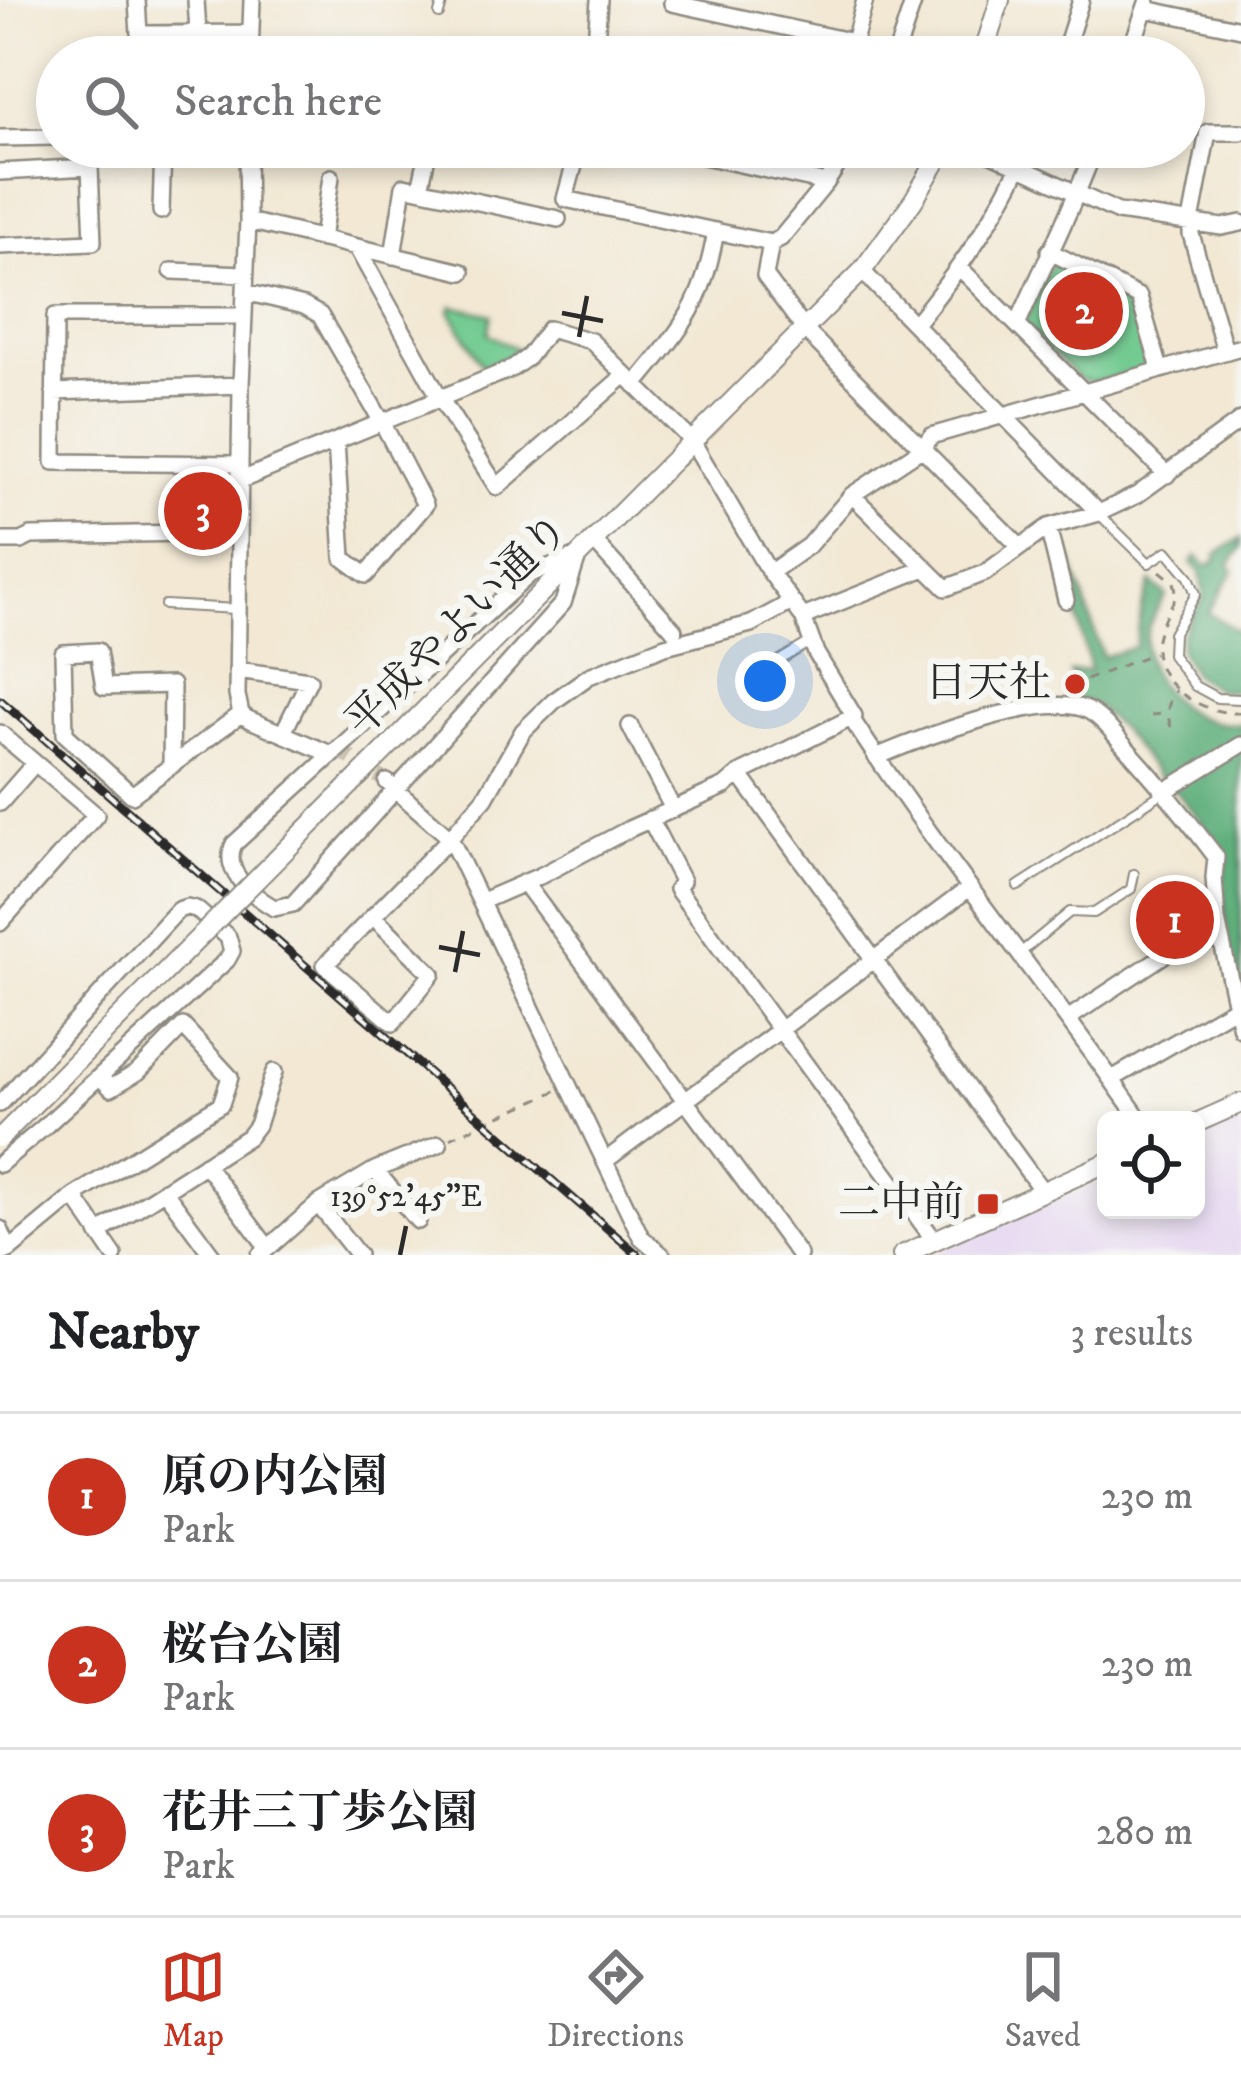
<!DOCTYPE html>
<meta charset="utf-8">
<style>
:root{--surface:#fff;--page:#f2f2f2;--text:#202124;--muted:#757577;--line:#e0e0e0;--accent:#c8321e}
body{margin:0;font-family:"IM FELL DW Pica","Noto Serif JP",serif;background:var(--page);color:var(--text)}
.controls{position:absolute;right:36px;bottom:36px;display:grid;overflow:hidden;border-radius:18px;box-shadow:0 6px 18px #0003}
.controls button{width:108px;height:108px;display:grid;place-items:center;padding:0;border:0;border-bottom:3px solid var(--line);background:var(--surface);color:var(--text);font:60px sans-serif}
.you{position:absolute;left:765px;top:681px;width:42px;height:42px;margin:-30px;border:9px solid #fff;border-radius:50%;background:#1a73e8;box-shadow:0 0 0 18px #1a73e833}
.badge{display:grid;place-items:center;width:78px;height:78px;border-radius:50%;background:var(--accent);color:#fff;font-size:39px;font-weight:700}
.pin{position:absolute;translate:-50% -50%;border:6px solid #fff;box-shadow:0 3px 12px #0006}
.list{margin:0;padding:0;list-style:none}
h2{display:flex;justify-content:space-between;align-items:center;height:156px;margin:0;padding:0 48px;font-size:51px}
h2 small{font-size:39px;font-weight:400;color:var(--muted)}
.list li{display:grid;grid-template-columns:78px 1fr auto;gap:36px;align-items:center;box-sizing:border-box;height:168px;padding:0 48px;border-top:3px solid var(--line)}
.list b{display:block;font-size:45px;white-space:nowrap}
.list p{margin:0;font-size:39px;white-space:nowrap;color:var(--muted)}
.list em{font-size:39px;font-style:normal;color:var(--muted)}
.icon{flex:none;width:66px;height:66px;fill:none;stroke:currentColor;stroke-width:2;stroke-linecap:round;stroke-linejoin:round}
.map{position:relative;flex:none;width:1241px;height:1255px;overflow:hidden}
.search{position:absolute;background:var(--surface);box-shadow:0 6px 18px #0003;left:36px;right:36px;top:36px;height:132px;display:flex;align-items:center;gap:30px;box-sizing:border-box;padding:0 42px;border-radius:66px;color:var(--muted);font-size:45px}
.sheet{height:660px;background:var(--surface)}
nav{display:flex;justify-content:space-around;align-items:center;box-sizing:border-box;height:168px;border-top:3px solid var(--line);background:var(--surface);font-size:33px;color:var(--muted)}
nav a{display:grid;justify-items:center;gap:6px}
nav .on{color:var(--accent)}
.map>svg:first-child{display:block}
</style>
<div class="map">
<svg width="1241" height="1255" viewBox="0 0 1241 1255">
<rect width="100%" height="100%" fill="#f6f6f2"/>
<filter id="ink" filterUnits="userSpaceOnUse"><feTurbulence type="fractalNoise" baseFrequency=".00833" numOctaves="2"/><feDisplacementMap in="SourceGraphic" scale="24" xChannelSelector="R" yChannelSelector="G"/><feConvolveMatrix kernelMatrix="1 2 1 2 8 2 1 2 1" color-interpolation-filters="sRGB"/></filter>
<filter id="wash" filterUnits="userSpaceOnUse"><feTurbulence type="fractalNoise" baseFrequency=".004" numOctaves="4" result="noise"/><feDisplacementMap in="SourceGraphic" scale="48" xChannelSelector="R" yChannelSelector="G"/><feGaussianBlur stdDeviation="2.7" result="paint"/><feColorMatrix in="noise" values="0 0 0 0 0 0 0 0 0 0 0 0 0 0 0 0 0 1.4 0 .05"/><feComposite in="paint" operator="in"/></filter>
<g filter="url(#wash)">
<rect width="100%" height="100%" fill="#f2e8d4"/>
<path fill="#e4d3f2" d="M 1241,1121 L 1241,1255 L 931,1255 L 1106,1179 L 1106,1210 L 1196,1210 L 1196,1140 Z"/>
<path fill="#73cb92" stroke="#4f7b5e" stroke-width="3" d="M 1057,261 L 1135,298 L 1155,367 L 1097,382 L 1081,380 L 1024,325 L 1051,263 Z
M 452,306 L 492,315 L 488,334 L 517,349 L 512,355 L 484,368 L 450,311 Z"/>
<path fill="#5eaf7c" stroke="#446d54" stroke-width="3" d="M 1058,534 L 1064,538 L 1103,657 L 1135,647 L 1142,607 L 1151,582 L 1166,595 C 1160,606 1151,617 1148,629 C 1137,666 1169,707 1203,719 C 1215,724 1229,724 1241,724 L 1241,988 L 1237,987 L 1226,926 L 1223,877 L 1227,862 L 1222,849 L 1178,793 L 1161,780 L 1122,731 L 1095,705 L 1075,699 L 1070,672 L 1090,670 Z
M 1241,538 L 1241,548 L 1229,566 L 1234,570 L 1208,613 L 1241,633 L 1241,691 L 1219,691 L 1194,675 L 1180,651 L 1182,633 L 1204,597 L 1200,571 L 1192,563 L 1197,556 L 1207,566 L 1217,560 L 1217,554 Z"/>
</g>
<g filter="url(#ink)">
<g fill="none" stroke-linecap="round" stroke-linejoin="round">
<path stroke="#cac2b2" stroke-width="15" stroke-dasharray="15 8" stroke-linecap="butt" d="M 339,750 L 387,782"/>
<defs>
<path id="service" d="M 439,14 L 443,0
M 400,147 L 427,152
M 1100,515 L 1149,563 L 1167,551 L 1189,577 L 1196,594 L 1173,634 L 1172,655 L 1195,686 L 1217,698 L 1241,699
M 165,605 L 236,609
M 749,679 L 810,642
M 1018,886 L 1164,792
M 1020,953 L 1070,912 L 1094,913 L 1131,889 L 1134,874"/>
<path id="minor" d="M 137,0 L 139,34 L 251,33
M 196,0 L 198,33
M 673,0 L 672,3 L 854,42
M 1146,9 L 1241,29
M 518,48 L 605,57
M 190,57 L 190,33
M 250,57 L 252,0
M 595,57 L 599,0
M 850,57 L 865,0
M 895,57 L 914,0
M 1063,57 L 1081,0
M 1128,57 L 1147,3
M 0,138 L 57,137
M 247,147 L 248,221 L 241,385 L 237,695 L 241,714 L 248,719 L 333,755
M 579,147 L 565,199 L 771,243
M 663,147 L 826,183
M 849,147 L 826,183 L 781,238 L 771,243 L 765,276 L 805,330 L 1020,547
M 976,147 L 1118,212 L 1222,227 L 1241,223
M 0,172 L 90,167 L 93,242 L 0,246
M 420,189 L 429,147
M 161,211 L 163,147
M 248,221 L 462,272
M 322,239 L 331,177
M 357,248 L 440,398 L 497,487 L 625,375
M 1049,251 L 1139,297 L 1160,369
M 393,256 L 404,186 L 558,219
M 960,268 L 1167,475
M 172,271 L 245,274
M 862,271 L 1099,513
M 245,292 L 304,306 L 320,315 L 382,422 L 425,505 L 366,575 L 343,558 L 336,441
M 915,324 C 960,269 1000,212 1028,147
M 1017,325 C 1043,266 1073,208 1095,147
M 1225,351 L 1191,234 L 1191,221 L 1208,132 L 1241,132
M 635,385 C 682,328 703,306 716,231
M 54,392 L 241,385
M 239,464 L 54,462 L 55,316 L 244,316
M 239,481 L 511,369 L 528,357 L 549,329 L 591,341 L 692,441 L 765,565 L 803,617 L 816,653 L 854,716 L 851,718 C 941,857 1046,984 1140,1120
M 852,495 L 946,588 L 985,573 L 1048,527 L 1099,513 L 1137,495 L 1241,420
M 1048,527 L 1066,600
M 593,540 L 674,630
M 0,541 L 21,541 L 31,536 L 238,532
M 578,556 L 563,603 L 293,904 L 274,908 C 252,895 221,871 234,844 L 530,574 Z
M 771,572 L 808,546 L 852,495 L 923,448 L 931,436 L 1241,347
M 803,617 L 925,568
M 237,670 L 309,680 L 283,733
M 630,726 L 673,809
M 0,733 L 96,815 L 0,923
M 876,757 C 919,739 1047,689 1089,711 C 1105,720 1116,737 1128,750 C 1159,784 1188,820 1216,857 L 1214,878 L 1217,920 L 1241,1029
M 171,766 L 172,685 L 104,687 L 98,651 L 63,653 L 65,734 L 132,795 L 241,714
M 739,774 L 1043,1192
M 387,782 L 450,838 L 641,1237 L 662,1255
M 1165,791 L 1241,745
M 0,803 L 35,763
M 650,819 L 682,881 L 677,889 L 935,1241
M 524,882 L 799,1255
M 482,901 L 540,876 L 629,829 L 725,786 L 739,774 L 851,718
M 373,916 L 432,974 L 393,1023 L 325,965 L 450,838 L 485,798 L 523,731 L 554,701 L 589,676 L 665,646 L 751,624 L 792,602
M 1069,1018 L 1217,920
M 1112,1079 L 1236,1007
M 0,1104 L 178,910 L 187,907 L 196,909 L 228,937 L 232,951 L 227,960 L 43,1128 L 0,1164
M 605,1161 L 968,889
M 205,1164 L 268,1248
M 375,1170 L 418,1221
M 164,1190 L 212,1255
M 74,1196 L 114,1255
M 318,1204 L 358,1255
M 0,1229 L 9,1250
M 98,1233 L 248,1137 L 257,1125 L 274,1072
M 0,1254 L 9,1250 L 74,1196 L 221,1104 L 230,1077 L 183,1026 L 138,1072 L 111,1088 L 100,1077
M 260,1255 L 318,1204 L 375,1170 L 439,1144"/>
<path id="tertiary" d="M 982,57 L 1000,0
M 546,588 L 862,271 L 913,201 L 945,147
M 1196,1123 L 1241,1103
M 902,1255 L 1106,1163"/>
</defs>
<use href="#service" stroke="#8e8a80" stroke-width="12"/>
<use href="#minor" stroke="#8e8a80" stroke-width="20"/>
<use href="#tertiary" stroke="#8e8a80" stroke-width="22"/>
<path stroke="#8e8a80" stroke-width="3" stroke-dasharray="9 9" stroke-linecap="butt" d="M 1160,571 L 1174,582 L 1177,595 C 1168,612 1156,629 1156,649 C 1157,689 1207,715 1241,713
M 1086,680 L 1154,653
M 1151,715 L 1165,714
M 1171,727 C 1166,712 1167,703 1176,690
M 450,1138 L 556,1091"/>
<use href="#service" stroke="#fff" stroke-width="8"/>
<use href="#minor" stroke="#fff" stroke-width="15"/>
<use href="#tertiary" stroke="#fff" stroke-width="18"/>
<defs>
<path id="rail" d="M 0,700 L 638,1255"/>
</defs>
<use href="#rail" stroke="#2b2b2b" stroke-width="9"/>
<use href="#rail" stroke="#f6f6f2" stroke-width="4.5" stroke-dasharray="14" stroke-linecap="butt"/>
<defs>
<path id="tertiary-bridge" d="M 0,1138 L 546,588"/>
</defs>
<use href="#tertiary-bridge" stroke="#8e8a80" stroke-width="22" stroke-linecap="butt"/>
<use href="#tertiary-bridge" stroke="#fff" stroke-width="18"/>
</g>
</g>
<path fill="none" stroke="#2b2b2b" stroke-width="4.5" d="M 562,313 L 603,321M 579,337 L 587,296M 439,947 L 480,955M 455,972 L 463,931M 400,1255 L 406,1226"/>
<g fill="#c8321e" stroke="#f6f6f2" stroke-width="4.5">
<circle cx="1075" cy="684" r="12"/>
<rect x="976" y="1192" width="24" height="24" rx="6"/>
</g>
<g text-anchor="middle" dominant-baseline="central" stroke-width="12" stroke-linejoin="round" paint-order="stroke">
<g font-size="42" fill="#2b2b2b" stroke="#f6f6f2">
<text transform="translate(458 626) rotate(-45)">平成やよい通り</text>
</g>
<g font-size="42" fill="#2b2b2b" stroke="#f6f6f2" text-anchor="end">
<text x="1051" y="684">日天社</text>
<text x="964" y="1204">二中前</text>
</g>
</g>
<g font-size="30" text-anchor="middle" fill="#2b2b2b" stroke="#f6f6f2" stroke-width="12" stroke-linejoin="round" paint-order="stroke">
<text x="406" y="1206">139°52'45"E</text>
</g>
</svg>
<div class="controls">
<button><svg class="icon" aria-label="locate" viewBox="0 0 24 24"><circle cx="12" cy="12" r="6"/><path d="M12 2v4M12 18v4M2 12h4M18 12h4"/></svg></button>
</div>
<div class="you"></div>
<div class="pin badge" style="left:1175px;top:920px">1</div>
<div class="pin badge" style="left:1084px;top:311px">2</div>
<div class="pin badge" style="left:203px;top:511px">3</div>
<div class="search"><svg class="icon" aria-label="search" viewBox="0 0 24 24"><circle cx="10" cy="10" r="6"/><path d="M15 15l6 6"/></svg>Search here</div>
</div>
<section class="sheet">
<h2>Nearby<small>3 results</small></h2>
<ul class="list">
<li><span class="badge">1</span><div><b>原の内公園</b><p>Park</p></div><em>230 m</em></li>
<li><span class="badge">2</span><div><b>桜台公園</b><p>Park</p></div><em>230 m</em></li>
<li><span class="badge">3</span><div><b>花井三丁歩公園</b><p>Park</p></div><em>280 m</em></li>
</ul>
</section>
<nav>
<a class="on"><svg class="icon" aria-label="map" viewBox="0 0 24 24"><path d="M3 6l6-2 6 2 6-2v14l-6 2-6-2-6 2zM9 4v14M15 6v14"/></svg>Map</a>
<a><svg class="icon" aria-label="directions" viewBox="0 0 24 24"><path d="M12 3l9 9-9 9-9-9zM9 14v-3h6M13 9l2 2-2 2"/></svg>Directions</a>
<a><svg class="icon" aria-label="saved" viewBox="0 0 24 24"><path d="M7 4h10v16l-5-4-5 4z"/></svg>Saved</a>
</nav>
